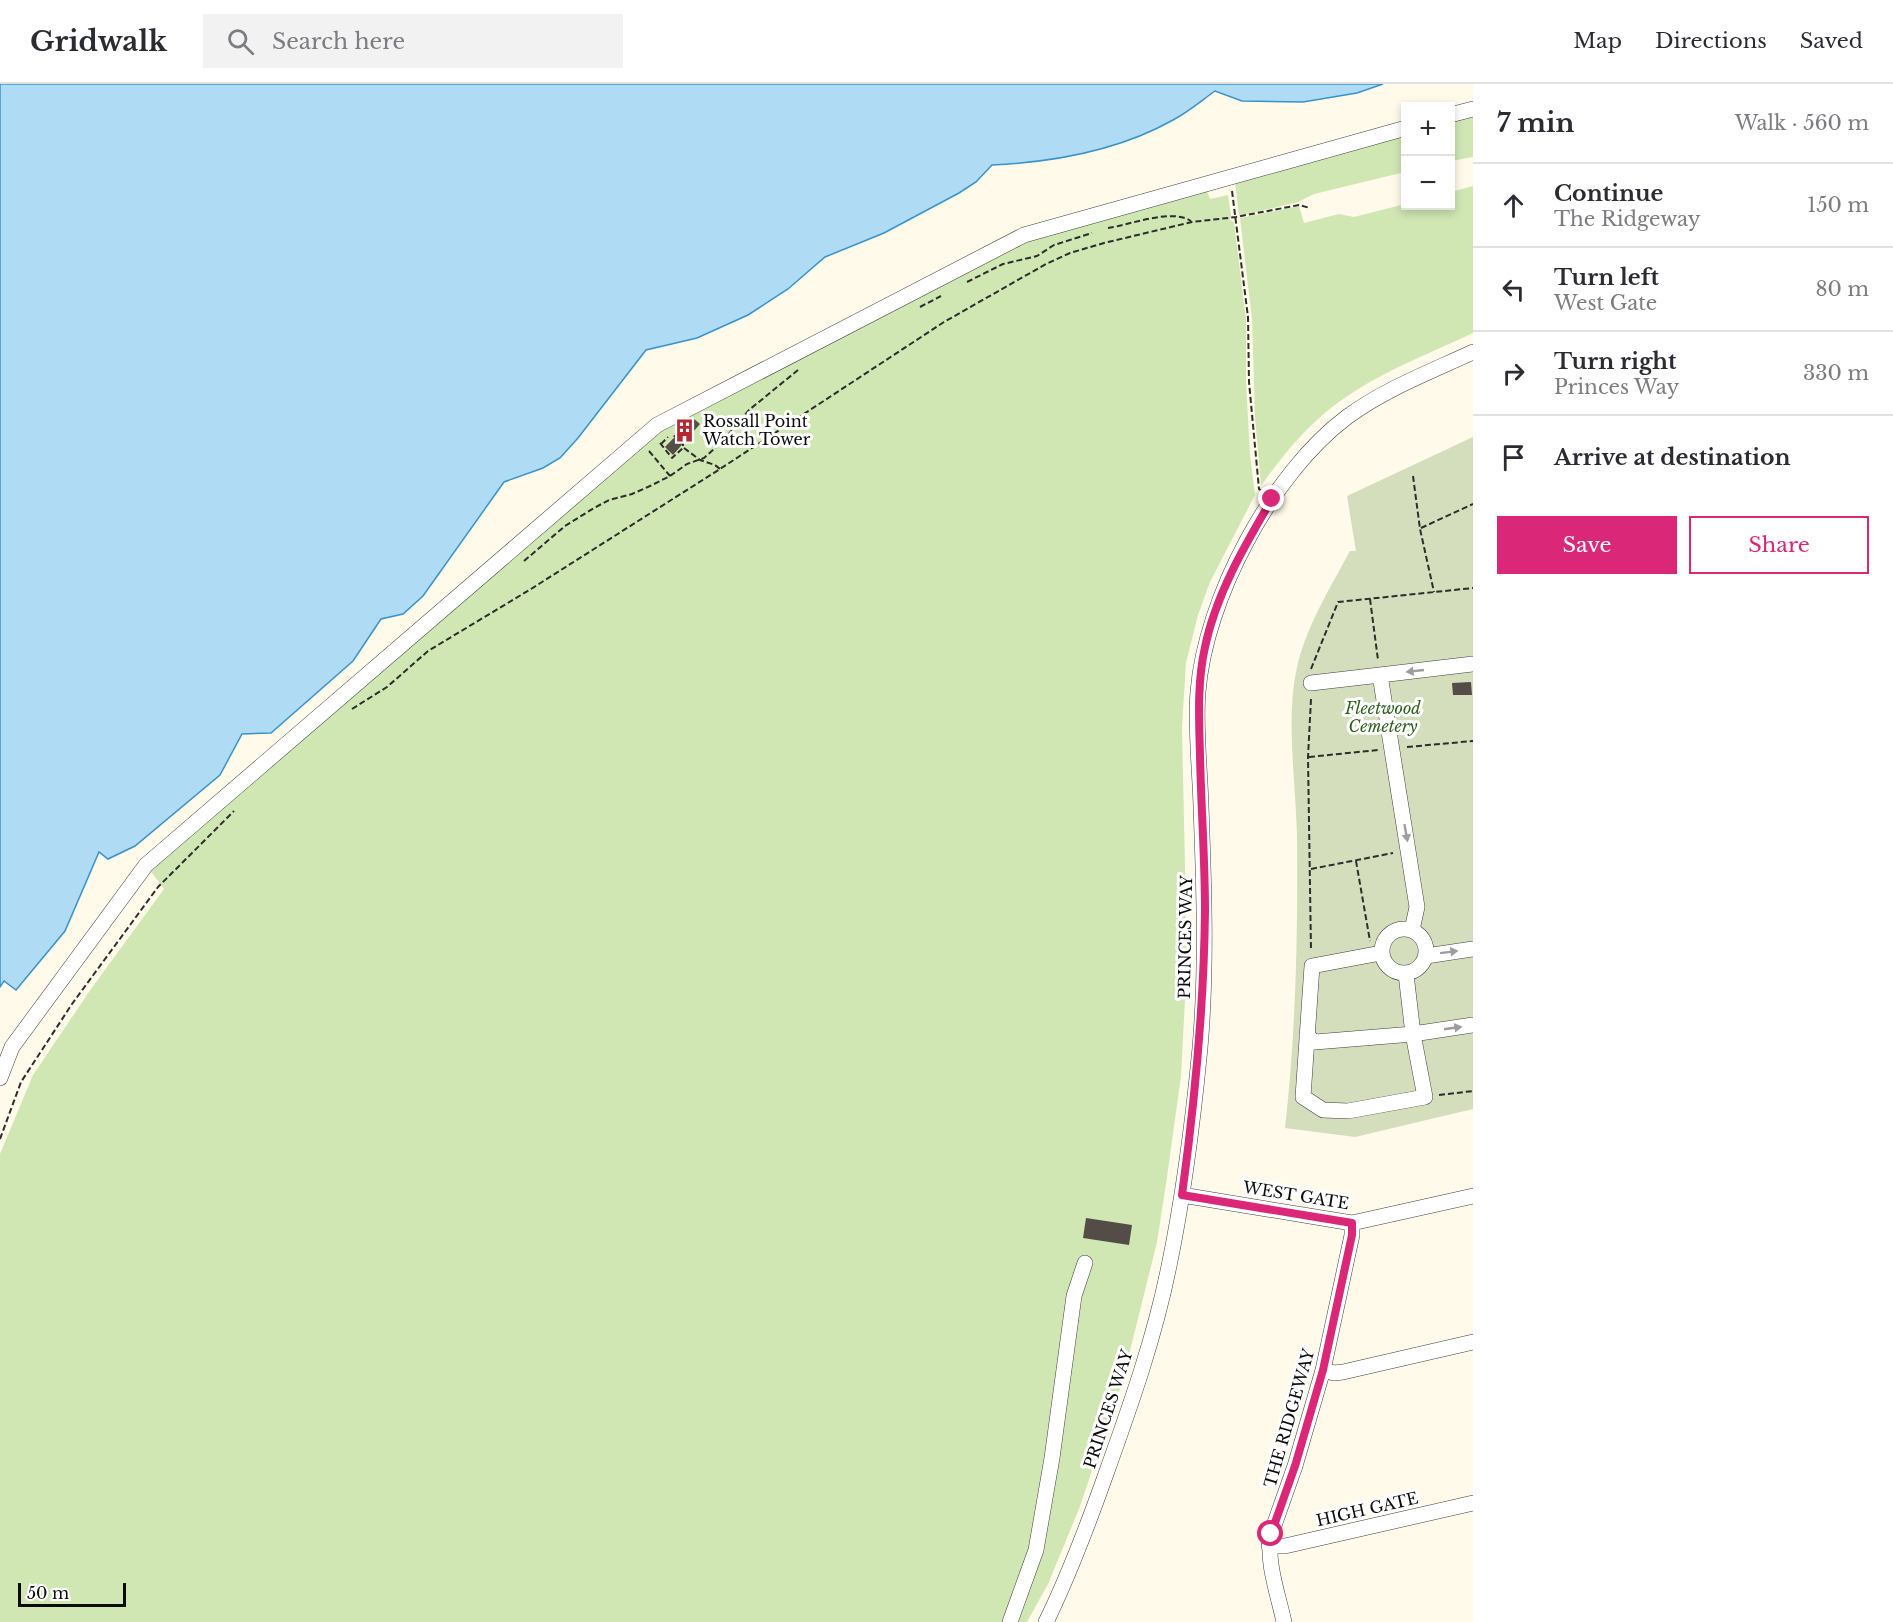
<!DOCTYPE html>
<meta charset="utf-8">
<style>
:root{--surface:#fff;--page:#f2f2f3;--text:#2b2b33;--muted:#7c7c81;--line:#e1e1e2;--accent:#db2777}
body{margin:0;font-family:"Libre Baskerville",serif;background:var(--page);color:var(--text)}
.controls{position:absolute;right:18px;top:18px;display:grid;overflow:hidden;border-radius:0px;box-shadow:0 3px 9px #0003}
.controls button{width:54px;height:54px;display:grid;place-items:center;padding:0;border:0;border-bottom:2px solid var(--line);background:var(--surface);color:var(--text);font:30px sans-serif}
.scale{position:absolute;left:18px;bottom:15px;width:108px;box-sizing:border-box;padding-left:6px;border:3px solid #0b0b0b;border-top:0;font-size:16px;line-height:21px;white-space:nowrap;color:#0b0b0b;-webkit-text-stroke:4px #fff;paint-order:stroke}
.stop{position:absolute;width:18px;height:18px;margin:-14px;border:4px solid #db2777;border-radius:50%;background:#fff}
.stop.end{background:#db2777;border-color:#fff;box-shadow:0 2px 6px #0008}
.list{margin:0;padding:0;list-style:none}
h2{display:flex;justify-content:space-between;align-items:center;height:78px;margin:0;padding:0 24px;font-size:26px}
h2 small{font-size:20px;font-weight:400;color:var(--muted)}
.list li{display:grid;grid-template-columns:39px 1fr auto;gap:18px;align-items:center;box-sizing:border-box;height:84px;padding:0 24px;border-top:2px solid var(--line)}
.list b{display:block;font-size:22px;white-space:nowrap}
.list p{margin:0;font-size:20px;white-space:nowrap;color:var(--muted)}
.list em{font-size:20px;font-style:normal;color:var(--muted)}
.actions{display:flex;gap:12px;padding:18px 24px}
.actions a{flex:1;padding:14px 0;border:2px solid var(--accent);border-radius:0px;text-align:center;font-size:21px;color:var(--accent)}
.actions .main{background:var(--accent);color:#fff}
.icon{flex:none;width:33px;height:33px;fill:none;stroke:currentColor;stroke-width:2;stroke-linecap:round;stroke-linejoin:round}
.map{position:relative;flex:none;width:1473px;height:1538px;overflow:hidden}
header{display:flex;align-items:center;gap:36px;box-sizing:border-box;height:84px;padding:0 30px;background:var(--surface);border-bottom:2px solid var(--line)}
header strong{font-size:28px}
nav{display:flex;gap:33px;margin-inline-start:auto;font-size:21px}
.search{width:420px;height:54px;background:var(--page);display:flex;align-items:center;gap:15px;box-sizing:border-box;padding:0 21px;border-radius:0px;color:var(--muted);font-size:22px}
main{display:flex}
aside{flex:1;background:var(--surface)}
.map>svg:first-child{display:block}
</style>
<header>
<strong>Gridwalk</strong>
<div class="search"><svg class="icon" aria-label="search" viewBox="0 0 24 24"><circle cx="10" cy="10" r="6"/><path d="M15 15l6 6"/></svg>Search here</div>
<nav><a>Map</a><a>Directions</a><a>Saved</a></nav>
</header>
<main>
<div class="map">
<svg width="1473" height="1538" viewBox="0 0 1473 1538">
<rect width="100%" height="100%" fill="#fffae9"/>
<path fill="#d0e7b4" d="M 1473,30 L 1473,73 L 1451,77 L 1450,37 Z
M 1405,50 L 1405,88 L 1314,110 L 1298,118 L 1239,132 L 1235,98 Z
M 1473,102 L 1473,249 C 1420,274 1361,295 1317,336 C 1296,355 1278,378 1261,402 L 1255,333 L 1252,235 L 1240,134 L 1299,122 L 1304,139 L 1339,130 L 1354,133 L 1405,120 L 1406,122 L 1450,122 L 1451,108 Z
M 1206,104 L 1210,115 L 1228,111 L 1231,131 L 1230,136 L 1234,138 L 1246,236 L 1246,297 L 1250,371 L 1255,411 L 1210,498 L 1198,531 L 1186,579 L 1182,643 L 1187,878 L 1181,992 L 1166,1100 L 1157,1158 L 1122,1299 L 1079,1425 L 1048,1500 L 1027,1538 L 0,1538 L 0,1070 L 33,991 L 91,905 L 164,805 L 146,781 L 657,341 L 1026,157 Z"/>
<path fill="#d4debc" d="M 1473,353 L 1473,1025 L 1355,1053 L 1285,1044 C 1296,947 1298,850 1297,752 C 1296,701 1286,637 1296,588 C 1305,544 1329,506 1350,467 L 1356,467 L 1347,412 Z"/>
<path fill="#afdcf4" stroke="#3893ca" stroke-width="1.5" d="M 0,0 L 1383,0 L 1357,9 L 1303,18 L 1242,17 L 1215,7 C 1201,17 1188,28 1173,36 C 1118,67 1055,78 992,81 L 976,98 L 959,109 L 884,149 L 825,173 L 788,205 L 748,231 L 697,254 L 646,266 L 578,354 L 560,374 L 543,384 L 504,398 L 423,512 L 403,530 L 381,535 L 353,577 L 271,649 L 242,650 L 220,691 L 135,762 L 108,775 L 99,768 L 65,847 L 16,906 L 4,897 L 0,903 Z"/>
<path fill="#534c47" d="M 693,334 L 700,340 L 673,371 L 665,363 Z
M 1471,598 L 1472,611 L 1453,611 L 1452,599 Z
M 1086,1134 L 1132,1141 L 1129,1161 L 1083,1154 Z"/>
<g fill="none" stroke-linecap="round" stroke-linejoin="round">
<defs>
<path id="minor" d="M 1450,31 L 1473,25
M 1311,599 L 1380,591
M1382 867a22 22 0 1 1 44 0a22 22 0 1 1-44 0Z
M 1412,846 L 1417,823 L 1380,591 L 1473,580
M 1426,872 L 1473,865
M 1406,890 L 1413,950 L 1473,941
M 1307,952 L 1315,958 L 1413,950 L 1425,1013 L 1348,1027 L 1323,1026 L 1303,1013 L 1312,882 L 1381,869
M 0,994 L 12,963 L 146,781 L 657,341 L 1024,151 L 1406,44
M 1182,1111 L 1352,1139 L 1473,1112
M 1323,1286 L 1334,1289 L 1343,1288 L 1473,1258
M 1269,1462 L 1285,1462 L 1473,1419
M 1010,1538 L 1036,1466 L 1052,1374 L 1074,1212 L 1085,1179
M 1046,1538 C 1070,1489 1089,1438 1107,1387 C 1131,1320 1155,1252 1169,1182 C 1184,1110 1193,1037 1200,964 C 1207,883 1204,803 1201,722 C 1200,686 1195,643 1198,608 C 1205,515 1272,389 1347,333 C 1385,305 1430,288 1473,268
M 1284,1538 C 1278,1510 1266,1478 1271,1450 L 1295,1382 L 1323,1286 L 1352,1151 L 1352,1139"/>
</defs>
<use href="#minor" stroke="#3e3e3e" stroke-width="16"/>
<path stroke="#2d2d2d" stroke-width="2" stroke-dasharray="6 3" stroke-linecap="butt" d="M 1232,107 L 1248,233 L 1249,298 L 1259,405 L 1262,407
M 1108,144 C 1130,141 1171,124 1191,137
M 967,198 L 1003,180 L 1037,172 L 1054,161 L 1092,149
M 920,223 L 941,212
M 660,359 L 672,374 L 683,364 L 683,359 L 672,350
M 661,360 L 668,353
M 684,364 L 700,376 L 715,381 L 720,385
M 649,367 L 670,392
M 1413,392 L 1420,445 L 1434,508
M 1421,444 L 1473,420
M 524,477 L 565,442 L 594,424 L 609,416 L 632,410 L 650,402 L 670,392 L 687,380 L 704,374 L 722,358 L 749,326 L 798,286
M 1370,515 L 1378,576
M 1311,585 L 1338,518 L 1473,504
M 1311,615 L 1308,673 L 1311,867
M 352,625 L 387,603 L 428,567 L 531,505 L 720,385 L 944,238 L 1046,180 L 1070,169 L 1104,159 L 1192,138 L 1236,133 L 1299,121 L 1310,124
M 1407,663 L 1473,657
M 1309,673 L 1378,666
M 1356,777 L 1370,857
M 1311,785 L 1393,769
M 1439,1011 L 1473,1007
M 0,1055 L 21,998 L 72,920 L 158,803 L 234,727"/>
<use href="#minor" stroke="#fff" stroke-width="15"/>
</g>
<defs><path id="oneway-solid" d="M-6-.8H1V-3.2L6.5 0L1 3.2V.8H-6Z" transform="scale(1.5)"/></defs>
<g fill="#9d9d9d">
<use href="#oneway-solid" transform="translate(1415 587) rotate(174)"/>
<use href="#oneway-solid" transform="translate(1406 749) rotate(80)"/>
<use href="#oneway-solid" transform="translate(1449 868) rotate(-7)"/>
<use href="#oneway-solid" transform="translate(1453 944) rotate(-8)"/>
</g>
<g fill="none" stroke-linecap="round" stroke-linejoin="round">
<path stroke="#db2777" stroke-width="8" d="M 1271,1450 L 1295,1382 L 1323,1286 L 1352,1151 L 1352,1139 L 1182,1111 C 1195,1016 1204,922 1205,826 C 1205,774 1201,723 1200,671 C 1199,635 1197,599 1205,563 C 1216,510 1245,461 1272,415"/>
</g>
<defs>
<symbol id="building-bare" viewBox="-9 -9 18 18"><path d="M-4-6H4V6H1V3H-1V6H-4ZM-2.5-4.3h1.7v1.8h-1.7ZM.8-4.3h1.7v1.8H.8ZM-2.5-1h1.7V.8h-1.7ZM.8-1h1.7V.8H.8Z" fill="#b72731" stroke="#fff" stroke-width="2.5" paint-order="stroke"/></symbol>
</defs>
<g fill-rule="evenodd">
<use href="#building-bare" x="668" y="330" width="33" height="33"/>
</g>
<g text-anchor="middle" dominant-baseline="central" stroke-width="6" stroke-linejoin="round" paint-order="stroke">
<g font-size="16" fill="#0b0b0b" stroke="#fff" text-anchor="start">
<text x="703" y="337">Rossall Point<tspan x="703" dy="18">Watch Tower</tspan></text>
</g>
<g font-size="16" font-style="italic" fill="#2d601d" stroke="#fff">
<text x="1383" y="624">Fleetwood<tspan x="1383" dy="18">Cemetery</tspan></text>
</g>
<g font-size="16" fill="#0b0b0b" stroke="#fff">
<text transform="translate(1185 853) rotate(-89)">PRINCES WAY</text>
<text transform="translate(1296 1111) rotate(9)">WEST GATE</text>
<text transform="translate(1108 1325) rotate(-72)">PRINCES WAY</text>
<text transform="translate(1289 1334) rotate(-74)">THE RIDGEWAY</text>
<text transform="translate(1367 1425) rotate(-13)">HIGH GATE</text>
</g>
</g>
</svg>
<div class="controls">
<button>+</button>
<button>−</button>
</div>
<div class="scale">50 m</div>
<div class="stop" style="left:1271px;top:1450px"></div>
<div class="stop end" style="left:1272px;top:415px"></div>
</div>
<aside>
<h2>7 min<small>Walk · 560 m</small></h2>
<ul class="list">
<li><svg class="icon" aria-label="ahead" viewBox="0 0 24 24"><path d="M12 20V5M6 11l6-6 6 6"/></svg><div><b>Continue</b><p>The Ridgeway</p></div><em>150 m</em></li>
<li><svg class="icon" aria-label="left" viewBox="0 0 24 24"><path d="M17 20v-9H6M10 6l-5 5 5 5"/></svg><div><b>Turn left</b><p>West Gate</p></div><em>80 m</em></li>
<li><svg class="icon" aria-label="right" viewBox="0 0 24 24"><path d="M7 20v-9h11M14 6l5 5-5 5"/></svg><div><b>Turn right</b><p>Princes Way</p></div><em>330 m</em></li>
<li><svg class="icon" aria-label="arrive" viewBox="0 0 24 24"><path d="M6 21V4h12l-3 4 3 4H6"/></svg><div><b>Arrive at destination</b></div></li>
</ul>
<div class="actions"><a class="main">Save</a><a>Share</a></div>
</aside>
</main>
